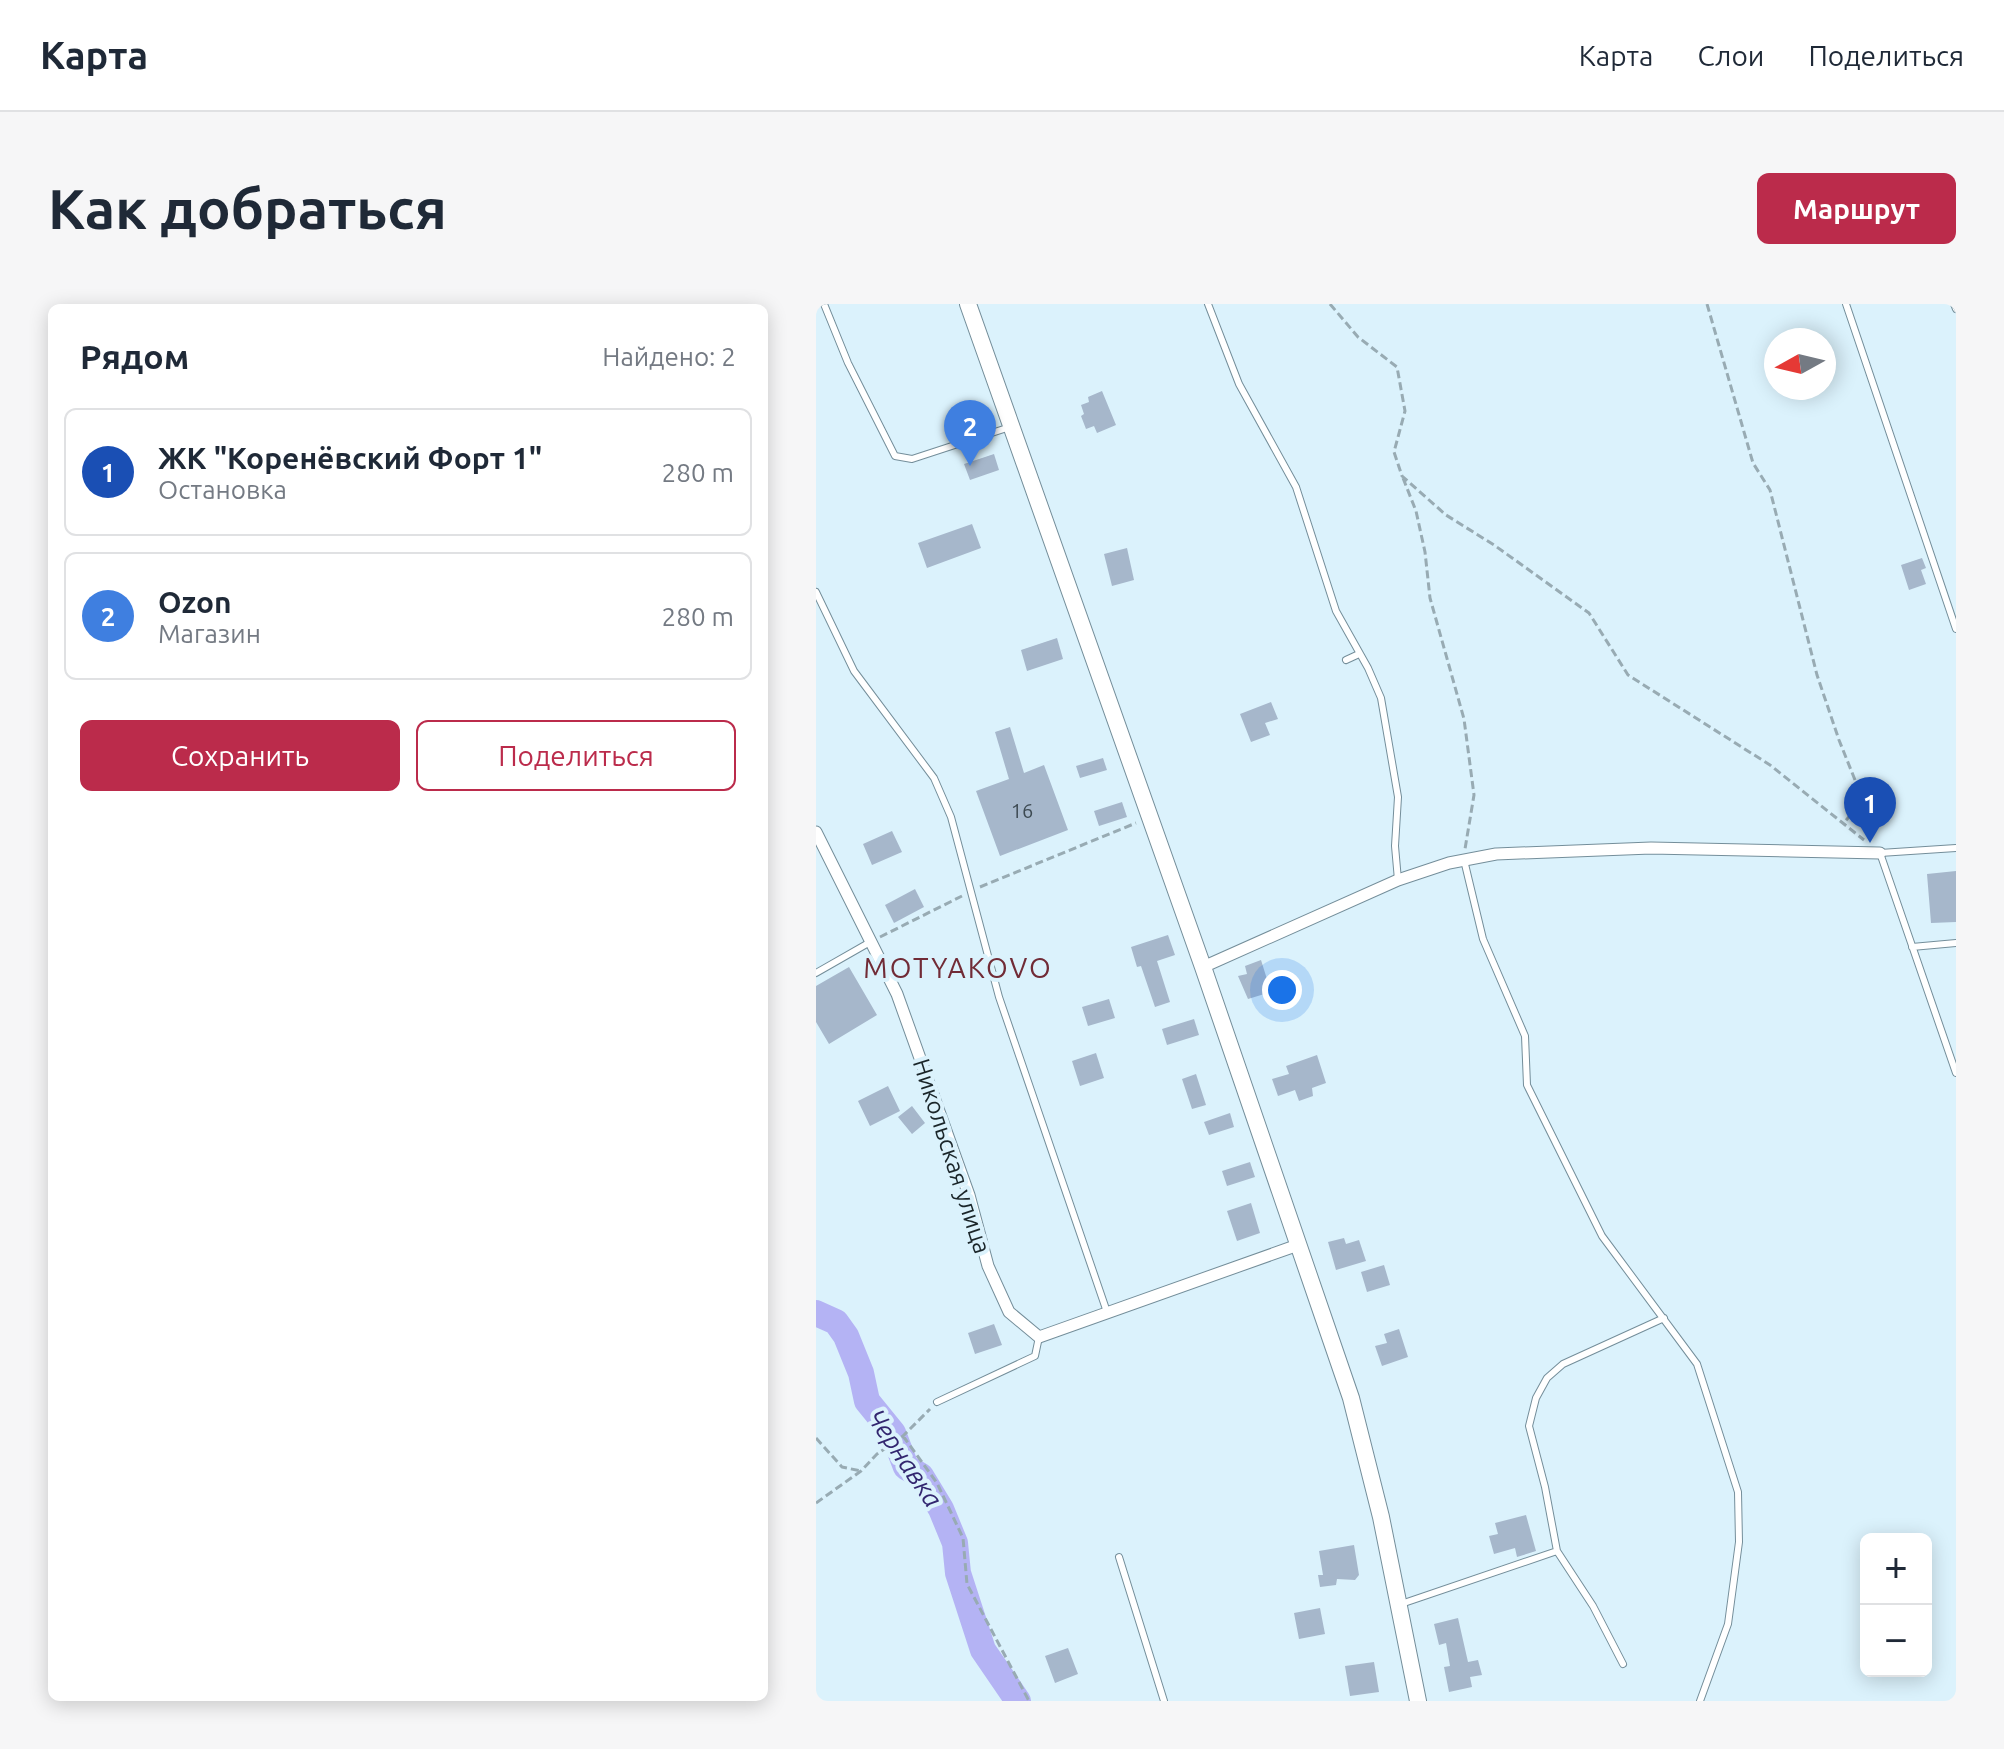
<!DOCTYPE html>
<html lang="ru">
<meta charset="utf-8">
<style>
:root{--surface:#fff;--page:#f6f6f7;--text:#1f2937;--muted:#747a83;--line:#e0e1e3;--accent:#bb2b4b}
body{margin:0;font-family:Ubuntu,sans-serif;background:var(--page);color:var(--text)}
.controls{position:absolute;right:24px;bottom:24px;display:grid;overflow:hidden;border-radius:12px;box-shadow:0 4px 20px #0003}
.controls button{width:72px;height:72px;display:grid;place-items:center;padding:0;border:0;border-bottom:2px solid var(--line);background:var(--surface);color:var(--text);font:40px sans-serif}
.compass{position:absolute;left:948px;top:24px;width:72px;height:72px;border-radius:50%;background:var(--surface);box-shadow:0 4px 20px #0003;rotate:262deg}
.you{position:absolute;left:466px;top:686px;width:28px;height:28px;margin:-20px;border:6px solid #fff;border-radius:50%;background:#1a73e8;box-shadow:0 0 0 12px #1a73e833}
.badge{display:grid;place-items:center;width:52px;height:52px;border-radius:50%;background:var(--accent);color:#fff;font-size:26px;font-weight:700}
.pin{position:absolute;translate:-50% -66px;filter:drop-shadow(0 2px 4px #0008)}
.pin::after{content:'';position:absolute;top:42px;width:28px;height:24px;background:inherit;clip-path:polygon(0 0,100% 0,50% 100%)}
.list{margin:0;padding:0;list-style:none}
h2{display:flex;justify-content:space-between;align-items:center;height:104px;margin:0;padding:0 32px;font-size:34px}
h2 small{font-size:26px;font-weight:400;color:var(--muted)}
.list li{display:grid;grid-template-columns:52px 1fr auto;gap:24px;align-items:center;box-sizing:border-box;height:128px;margin:0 16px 16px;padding:0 16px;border:2px solid var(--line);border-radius:12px}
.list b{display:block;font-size:30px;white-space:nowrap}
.list p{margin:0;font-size:26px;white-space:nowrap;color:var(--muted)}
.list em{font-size:26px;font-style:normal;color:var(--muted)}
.actions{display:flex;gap:16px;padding:24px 32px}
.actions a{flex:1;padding:18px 0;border:2px solid var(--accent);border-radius:12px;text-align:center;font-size:28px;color:var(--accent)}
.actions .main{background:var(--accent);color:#fff}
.map{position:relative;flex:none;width:1140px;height:1397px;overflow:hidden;border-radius:12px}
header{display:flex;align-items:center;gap:48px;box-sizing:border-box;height:112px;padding:0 40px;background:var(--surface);border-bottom:2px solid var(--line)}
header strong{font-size:38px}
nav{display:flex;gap:44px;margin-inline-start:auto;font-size:28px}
.intro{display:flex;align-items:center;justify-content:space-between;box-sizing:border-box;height:192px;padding:0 48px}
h1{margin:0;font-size:56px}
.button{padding:20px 36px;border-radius:12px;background:var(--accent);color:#fff;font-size:28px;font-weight:700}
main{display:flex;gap:48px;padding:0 48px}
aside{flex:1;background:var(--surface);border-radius:12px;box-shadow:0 4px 20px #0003}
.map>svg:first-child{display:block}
</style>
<header>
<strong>Карта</strong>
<nav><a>Карта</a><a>Слои</a><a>Поделиться</a></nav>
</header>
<div class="intro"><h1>Как добраться</h1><a class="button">Маршрут</a></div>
<main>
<aside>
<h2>Рядом<small>Найдено: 2</small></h2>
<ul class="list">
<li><span class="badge" style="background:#1a4fb4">1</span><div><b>ЖК &quot;Коренёвский Форт 1&quot;</b><p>Остановка</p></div><em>280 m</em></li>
<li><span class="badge" style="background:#3f7fe0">2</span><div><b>Ozon</b><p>Магазин</p></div><em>280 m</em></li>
</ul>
<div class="actions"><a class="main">Сохранить</a><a>Поделиться</a></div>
</aside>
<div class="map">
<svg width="1140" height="1397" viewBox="0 0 1140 1397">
<rect width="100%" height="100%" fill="#dbf2fc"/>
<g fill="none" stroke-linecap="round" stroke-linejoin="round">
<path stroke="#b4b3f4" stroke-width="26" d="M 0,1009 L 20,1018 L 30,1032 L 45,1069 L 51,1097 L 77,1129 L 90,1163 L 105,1172 L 125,1205 L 139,1239 L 142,1269 L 167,1346 L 202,1397"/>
</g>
<path fill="#a6b7cb" d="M 286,87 L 300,121 L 281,129 L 278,122 L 270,125 L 265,112 L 268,110 L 265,101 L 273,98 L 272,93 Z
M 178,150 L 183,166 L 154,176 L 148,160 Z
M 156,220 L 165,244 L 111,264 L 102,239 Z
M 311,244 L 318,276 L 296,282 L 288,250 Z
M 1106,254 L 1110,264 L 1105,266 L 1110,280 L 1093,286 L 1085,261 Z
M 241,334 L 247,355 L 211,367 L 205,346 Z
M 455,398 L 462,415 L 449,419 L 454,431 L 435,438 L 424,410 Z
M 194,423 L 208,469 L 228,461 L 252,526 L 184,552 L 160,487 L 193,475 L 179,428 Z
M 287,454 L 291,466 L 264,474 L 260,462 Z
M 306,498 L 311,513 L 283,522 L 278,507 Z
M 76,527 L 86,548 L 56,561 L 47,540 Z
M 1140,567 L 1140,618 L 1115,619 L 1111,570 Z
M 99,585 L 108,603 L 78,619 L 69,601 Z
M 352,631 L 359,651 L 341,657 L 354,698 L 339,703 L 325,662 L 321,663 L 315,643 Z
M 445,656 L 455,688 L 432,695 L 422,672 L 431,670 L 429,662 Z
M 33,663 L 61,711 L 13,740 L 0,718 L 0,682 Z
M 293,695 L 299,714 L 272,722 L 266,703 Z
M 378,715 L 383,731 L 351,741 L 346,725 Z
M 280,749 L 288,774 L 264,782 L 256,757 Z
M 501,751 L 510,779 L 496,784 L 497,792 L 483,797 L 479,786 L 462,792 L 456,775 L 473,770 L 470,762 Z
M 380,770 L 390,801 L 376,805 L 366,775 Z
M 72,782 L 84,807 L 54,822 L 42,797 Z
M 96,802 L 109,819 L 96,830 L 82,813 Z
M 414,809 L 418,823 L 393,831 L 388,818 Z
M 434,858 L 439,873 L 411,882 L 406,867 Z
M 435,899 L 444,929 L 421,937 L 411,907 Z
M 528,934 L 530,940 L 543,936 L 550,957 L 520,966 L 512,938 Z
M 568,961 L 574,981 L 551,988 L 545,968 Z
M 178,1020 L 186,1041 L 159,1050 L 152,1029 Z
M 583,1025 L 592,1053 L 566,1062 L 559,1042 L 571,1039 L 568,1030 Z
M 710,1211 L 720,1247 L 701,1253 L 699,1244 L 678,1250 L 673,1232 L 682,1230 L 679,1219 Z
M 538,1241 L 543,1271 L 539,1276 L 521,1275 L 520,1281 L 504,1283 L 502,1271 L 507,1271 L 503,1247 Z
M 504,1304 L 509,1330 L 483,1335 L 478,1309 Z
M 642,1314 L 652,1358 L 662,1356 L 666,1371 L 654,1373 L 656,1383 L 633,1388 L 628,1363 L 634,1362 L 630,1339 L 623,1341 L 618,1320 Z
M 252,1344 L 262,1370 L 239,1379 L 229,1352 Z
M 558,1358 L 563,1388 L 534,1392 L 529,1362 Z"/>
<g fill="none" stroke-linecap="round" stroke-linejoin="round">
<defs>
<path id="service" d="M 8,0 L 32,59 L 79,152 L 96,155 L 194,123
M 392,0 L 423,80 L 480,183 L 520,307 L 552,364 L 565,394 L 582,493 L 579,542 L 582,576
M 1030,0 L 1140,325
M 1138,0 L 1140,5
M 0,288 L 38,367 L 118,474 L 135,513 L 183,693 L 291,1008
M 530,356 L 543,350
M 1140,544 L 1064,549 L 1140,769
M 648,556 L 667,635 L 709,732 L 711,781 L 786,932 L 881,1060 L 922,1188 L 923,1238 L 912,1320 L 884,1397
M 1096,643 L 1140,639
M 0,669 L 56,637
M 121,1098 L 219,1052 L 223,1033
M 303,1253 L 348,1397
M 585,1300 L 741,1247
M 807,1360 L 777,1302 L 741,1247 L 729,1183 L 713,1122 L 720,1094 L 731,1074 L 747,1060 L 848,1014"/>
<path id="minor" d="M 0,528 L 81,690 L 153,891 L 172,962 L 193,1008 L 223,1033 L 482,941
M 387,663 L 582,576 L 633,559 L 680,550 L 835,544 L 1064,549"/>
<path id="secondary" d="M 152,0 L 387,663 L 535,1094 L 565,1213 L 602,1397"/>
</defs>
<use href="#service" stroke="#748e9a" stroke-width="8"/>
<use href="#minor" stroke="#748e9a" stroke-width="13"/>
<use href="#secondary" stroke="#748e9a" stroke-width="18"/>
<path stroke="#98abb3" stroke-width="3" stroke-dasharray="8 4" stroke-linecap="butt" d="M 514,0 L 542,33 L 581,63 L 589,107 L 578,148 L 586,172 L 630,211 L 678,241 L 773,309 L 812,371 L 954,461 L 1048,536
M 891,0 L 937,159 L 954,186 L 1001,371 L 1023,436 L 1047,496 L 1027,520
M 587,174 L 600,207 L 609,248 L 614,294 L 648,415 L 658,491 L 649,545
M 164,583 L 320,519
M 64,633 L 146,592
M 87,1132 L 121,1179 L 147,1234 L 151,1280 L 213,1397
M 0,1134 L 26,1163 L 45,1167
M 0,1199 L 45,1167 L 61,1150 L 87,1132 L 114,1105"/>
<use href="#service" stroke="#fff" stroke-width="6"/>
<use href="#minor" stroke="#fff" stroke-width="11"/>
<use href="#secondary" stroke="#fff" stroke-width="16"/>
</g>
<g text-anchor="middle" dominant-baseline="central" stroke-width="8" stroke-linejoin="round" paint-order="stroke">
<g font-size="20" fill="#3d4a52">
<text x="206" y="506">16</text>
</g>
<g font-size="24" fill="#1a2529" stroke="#dbf2fc">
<text transform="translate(136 852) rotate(72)">Никольская улица</text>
</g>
<g font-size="26" font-style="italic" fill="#32266f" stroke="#dbf2fc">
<text transform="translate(89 1154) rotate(56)">Чернавка</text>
</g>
<g font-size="28" letter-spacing="2" fill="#712b36" stroke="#dbf2fc">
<text x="142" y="663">MOTYAKOVO</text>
</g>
</g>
</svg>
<div class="controls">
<button>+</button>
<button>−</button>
</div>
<svg class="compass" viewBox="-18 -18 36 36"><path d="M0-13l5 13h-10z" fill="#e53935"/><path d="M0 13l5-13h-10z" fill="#747a83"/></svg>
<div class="you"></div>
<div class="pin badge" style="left:1054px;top:539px;background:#1a4fb4">1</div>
<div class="pin badge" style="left:154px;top:162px;background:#3f7fe0">2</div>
</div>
</main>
